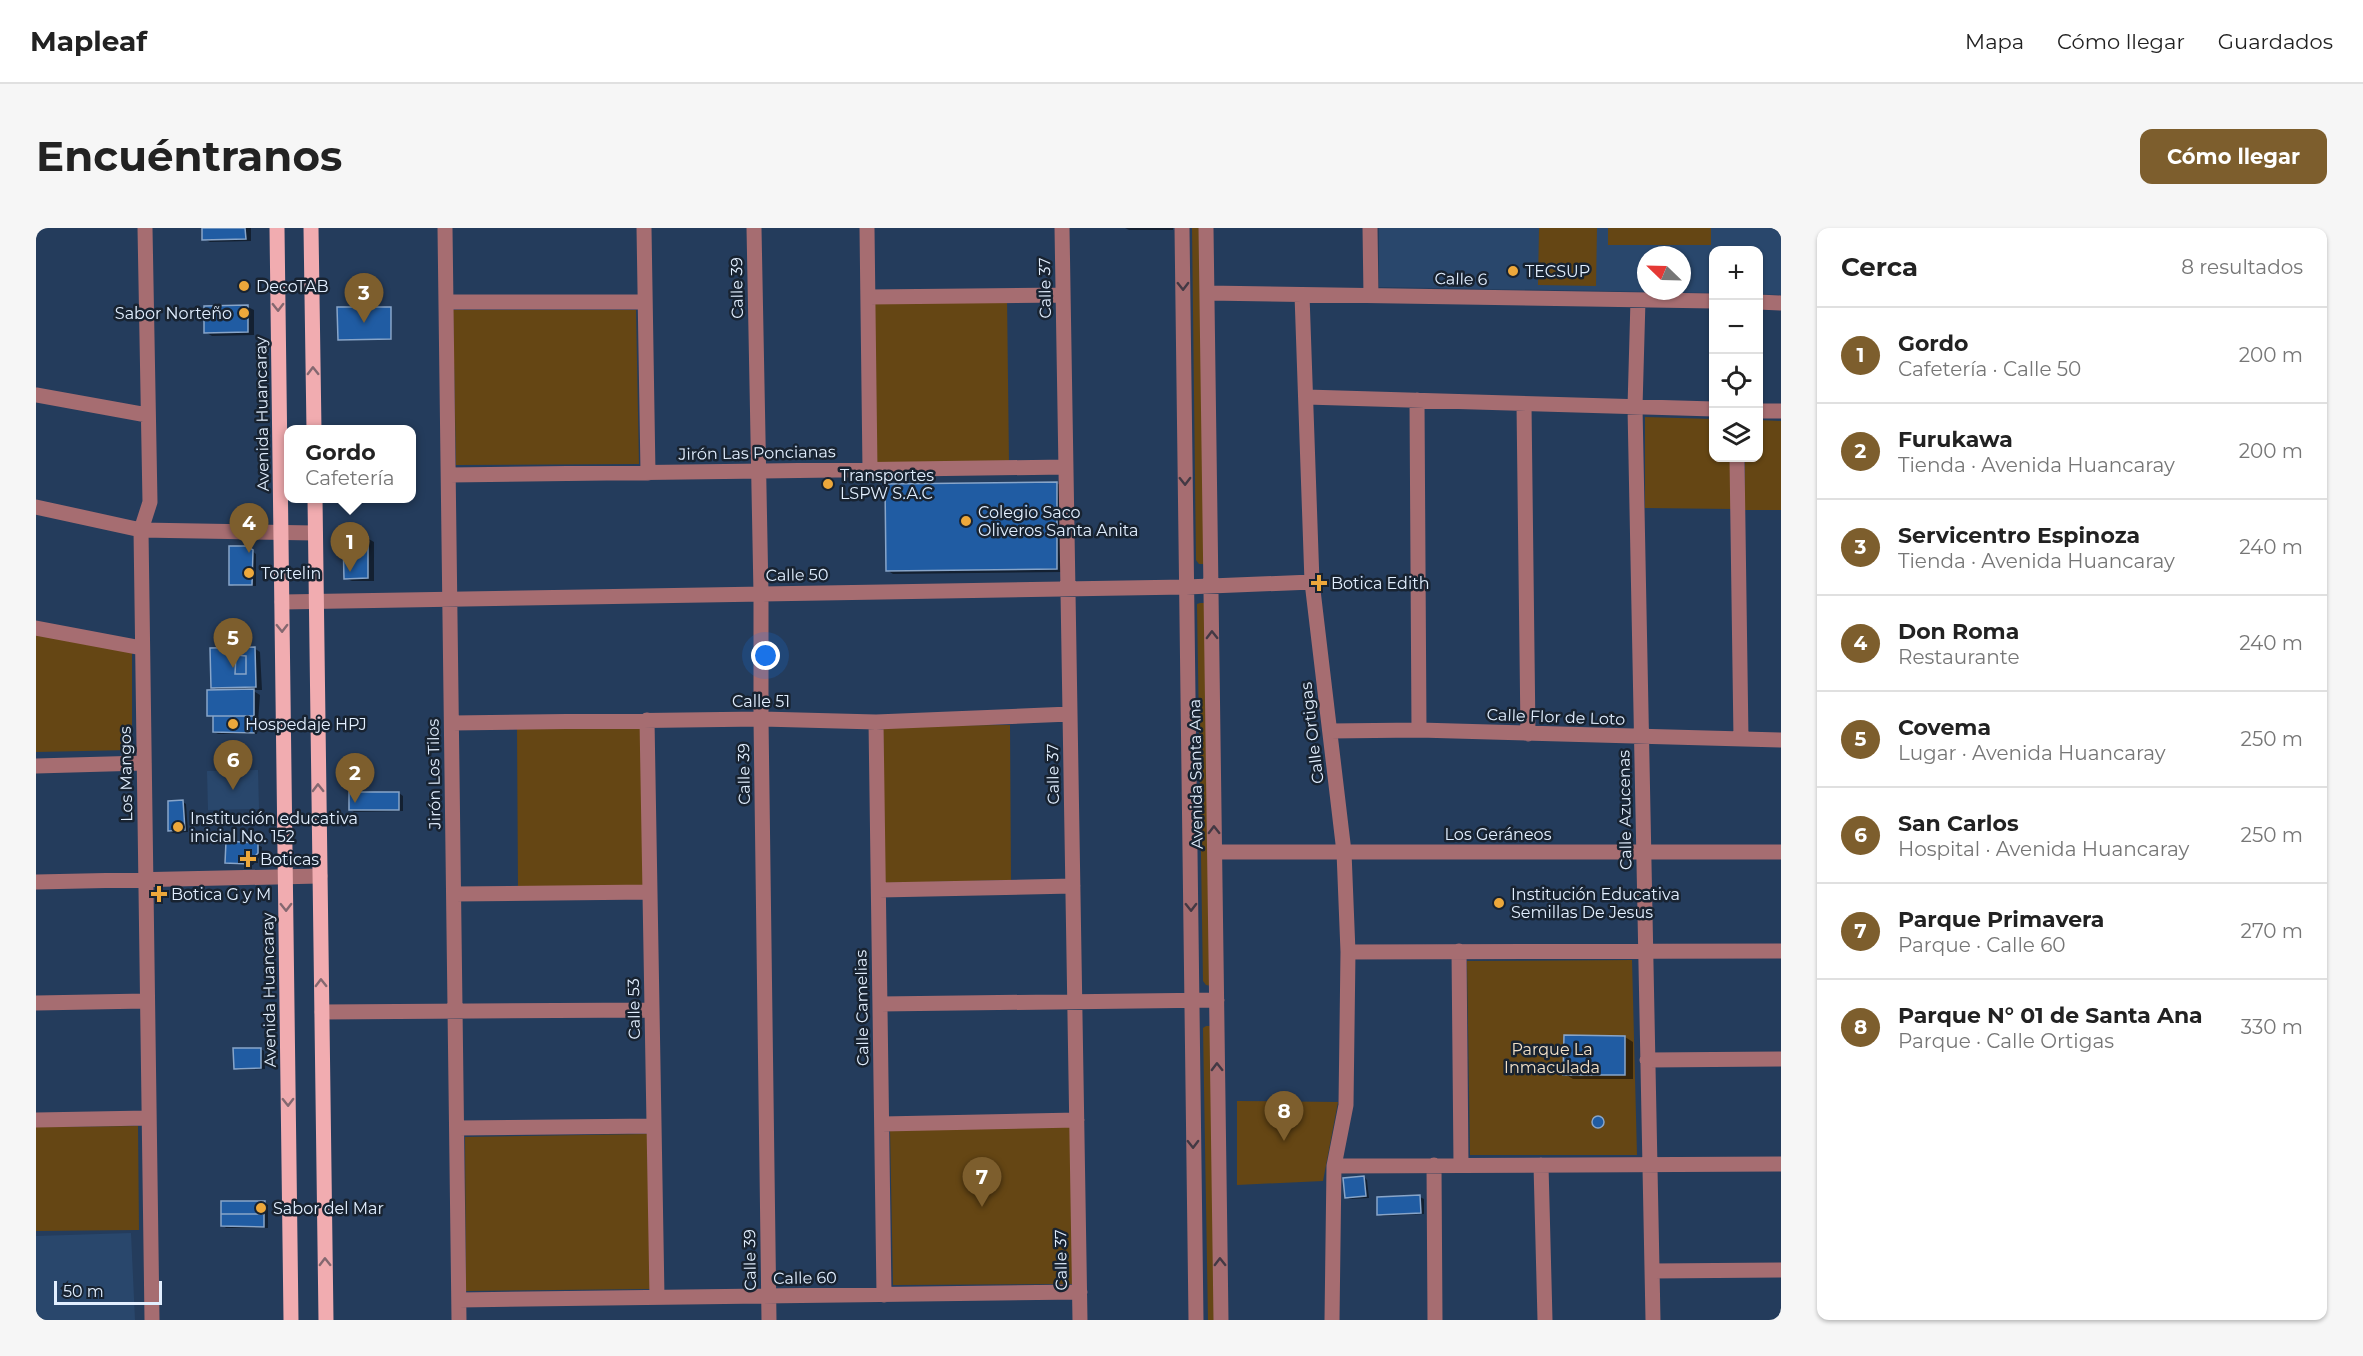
<!DOCTYPE html>
<html lang="es">
<meta charset="utf-8">
<style>
:root{--surface:#fff;--page:#f6f6f6;--text:#222;--muted:#767676;--line:#e0e0e0;--accent:#7d5e2d}
body{margin:0;font-family:Montserrat,sans-serif;background:var(--page);color:var(--text)}
.controls{position:absolute;right:18px;top:18px;display:grid;overflow:hidden;border-radius:12px;box-shadow:0 2px 4px #0004}
.controls button{width:54px;height:54px;display:grid;place-items:center;padding:0;border:0;border-bottom:2px solid var(--line);background:var(--surface);color:var(--text);font:30px sans-serif}
.compass{position:absolute;left:1601px;top:18px;width:54px;height:54px;border-radius:50%;background:var(--surface);box-shadow:0 2px 4px #0004;rotate:293deg}
.scale{position:absolute;left:18px;bottom:15px;width:108px;box-sizing:border-box;padding-left:6px;border:3px solid #e2efff;border-top:0;font-size:16px;line-height:21px;white-space:nowrap;color:#e2efff;-webkit-text-stroke:4px #182331;paint-order:stroke}
.you{position:absolute;left:730px;top:428px;width:21px;height:21px;margin:-15px;border:4px solid #fff;border-radius:50%;background:#1a73e8;box-shadow:0 0 0 9px #1a73e833}
.badge{display:grid;place-items:center;width:39px;height:39px;border-radius:50%;background:var(--accent);color:#fff;font-size:20px;font-weight:700}
.pin{position:absolute;translate:-50% -50px;filter:drop-shadow(0 2px 3px #0008)}
.pin::after{content:'';position:absolute;top:32px;width:21px;height:18px;background:inherit;clip-path:polygon(0 0,100% 0,50% 100%)}
.popup{position:absolute;left:248px;top:197px;width:132px;height:78px;box-sizing:border-box;display:grid;place-content:center;border-radius:12px;background:var(--surface);filter:drop-shadow(0 2px 4px #0005);font-size:20px;white-space:nowrap;color:var(--muted)}
.popup b{font-size:22px;color:var(--text)}
.popup::after{content:'';position:absolute;left:50%;top:100%;margin-left:-12px;border:12px solid transparent;border-top-color:var(--surface)}
.list{margin:0;padding:0;list-style:none}
h2{display:flex;justify-content:space-between;align-items:center;height:78px;margin:0;padding:0 24px;font-size:26px}
h2 small{font-size:20px;font-weight:400;color:var(--muted)}
.list li{display:grid;grid-template-columns:39px 1fr auto;gap:18px;align-items:center;box-sizing:border-box;height:96px;padding:0 24px;border-top:2px solid var(--line)}
.list b{display:block;font-size:22px;white-space:nowrap}
.list p{margin:0;font-size:20px;white-space:nowrap;color:var(--muted)}
.list em{font-size:20px;font-style:normal;color:var(--muted)}
.icon{flex:none;width:33px;height:33px;fill:none;stroke:currentColor;stroke-width:2;stroke-linecap:round;stroke-linejoin:round}
.map{position:relative;flex:none;width:1745px;height:1092px;overflow:hidden;border-radius:12px}
header{display:flex;align-items:center;gap:36px;box-sizing:border-box;height:84px;padding:0 30px;background:var(--surface);border-bottom:2px solid var(--line)}
header strong{font-size:28px}
nav{display:flex;gap:33px;margin-inline-start:auto;font-size:21px}
.intro{display:flex;align-items:center;justify-content:space-between;box-sizing:border-box;height:144px;padding:0 36px}
h1{margin:0;font-size:42px}
.button{padding:15px 27px;border-radius:12px;background:var(--accent);color:#fff;font-size:21px;font-weight:700}
main{display:flex;gap:36px;padding:0 36px}
aside{flex:1;background:var(--surface);border-radius:12px;box-shadow:0 2px 4px #0004}
.map>svg:first-child{display:block}
</style>
<header>
<strong>Mapleaf</strong>
<nav><a>Mapa</a><a>Cómo llegar</a><a>Guardados</a></nav>
</header>
<div class="intro"><h1>Encuéntranos</h1><a class="button">Cómo llegar</a></div>
<main>
<div class="map">
<svg width="1745" height="1092" viewBox="0 0 1745 1092">
<rect width="100%" height="100%" fill="#243c5c"/>
<path fill="#29476c" fill-rule="evenodd" d="M 1343,0 L 1745,0 L 1745,67 L 1723,66 L 1722,22 L 1678,22 L 1677,65 L 1343,59 ZM 1610,27 L 1646,27 L 1646,63 L 1610,63 Z
M 222,542 L 223,581 L 172,582 L 171,543 Z
M 95,1005 L 99,1092 L 0,1092 L 0,1008 Z"/>
<path fill="#654614" d="M 1156,0 L 1166,0 L 1168,336 L 1163,336 L 1160,332 Z
M 1503,0 L 1561,0 L 1560,58 L 1502,57 Z
M 1572,0 L 1675,0 L 1675,17 L 1572,17 Z
M 971,68 L 973,235 L 837,238 L 838,70 Z
M 417,82 L 600,82 L 603,236 L 420,237 Z
M 1609,189 L 1677,191 L 1678,230 L 1697,230 L 1697,281 L 1609,280 Z
M 1723,192 L 1745,193 L 1745,282 L 1709,282 L 1709,230 L 1722,230 Z
M 1164,375 L 1170,375 L 1175,758 L 1170,757 L 1167,753 L 1161,376 Z
M 0,406 L 96,424 L 96,522 L 0,524 Z
M 974,497 L 975,652 L 849,655 L 847,498 Z
M 605,498 L 609,658 L 482,660 L 481,501 Z
M 1596,732 L 1601,927 L 1434,927 L 1431,733 Z
M 1170,798 L 1176,798 L 1182,1092 L 1172,1092 L 1167,800 Z
M 1201,873 L 1302,874 L 1287,953 L 1201,957 Z
M 102,898 L 103,1002 L 0,1003 L 0,899 Z
M 1036,898 L 1038,1056 L 857,1057 L 854,901 Z
M 611,906 L 615,1061 L 430,1063 L 429,909 Z"/>
<path fill="#0007" d="M 167,0 L 215,0 L 215,13 L 174,14 L 168,11 Z
M 1089,0 L 1137,0 L 1137,2 L 1093,2 Z
M 212,79 L 218,82 L 218,107 L 176,108 L 169,104 Z
M 354,80 L 356,111 L 305,112 Z
M 1021,255 L 1027,259 L 1027,344 L 857,346 L 851,342 Z
M 331,310 L 338,314 L 338,353 L 316,353 L 309,350 Z
M 215,322 L 220,326 L 220,358 L 198,358 L 195,356 Z
M 218,420 L 224,424 L 226,462 L 216,462 L 224,467 L 221,506 L 182,506 L 178,504 L 178,490 L 173,487 L 183,463 L 177,459 Z
M 363,565 L 367,568 L 367,583 L 318,584 L 314,581 Z
M 147,574 L 150,576 L 152,604 L 137,605 L 133,603 Z
M 222,617 L 226,619 L 225,627 L 217,637 L 194,636 L 191,634 Z
M 1589,809 L 1597,814 L 1597,851 L 1537,851 L 1529,846 Z
M 225,821 L 228,823 L 229,841 L 203,842 L 199,840 Z
M 1562,890 L 1568,895 L 1564,900 L 1557,894 Z
M 1328,949 L 1331,952 L 1333,970 L 1314,971 L 1310,969 Z
M 1384,969 L 1388,971 L 1388,986 L 1347,988 L 1343,986 Z
M 228,975 L 232,977 L 232,1000 L 190,1000 L 187,997 Z"/>
<path fill="#205ca3" stroke="#88a5c9" stroke-width="1.5" d="M 166,0 L 209,0 L 210,11 L 166,12 Z
M 212,77 L 212,104 L 168,105 L 168,78 Z
M 301,79 L 355,79 L 355,111 L 302,112 Z
M 1021,254 L 1021,341 L 850,343 L 849,256 Z
M 307,309 L 332,309 L 332,350 L 308,351 Z
M 193,318 L 211,318 L 217,322 L 216,357 L 193,357 Z
M 219,419 L 220,459 L 175,460 L 174,420 Z
M 200,427 L 210,428 L 210,446 L 199,446 Z
M 218,461 L 218,488 L 171,488 L 171,462 Z
M 177,488 L 218,488 L 218,505 L 177,504 Z
M 313,564 L 363,564 L 363,582 L 313,582 Z
M 147,572 L 149,602 L 132,603 L 132,573 Z
M 190,613 L 222,615 L 222,625 L 212,636 L 189,635 Z
M 1528,807 L 1589,808 L 1589,847 L 1527,847 Z
M 197,820 L 225,820 L 225,840 L 198,841 Z
M1556 894a6 6 0 1 1 12 0a6 6 0 1 1-12 0Z
M 1328,948 L 1330,968 L 1309,970 L 1307,950 Z
M 1384,967 L 1385,985 L 1341,987 L 1341,969 Z
M 185,973 L 229,973 L 228,986 L 185,986 Z
M 185,986 L 228,986 L 228,999 L 185,998 Z"/>
<g fill="none" stroke-linecap="round" stroke-linejoin="round">
<path stroke="#a66d71" stroke-width="15" d="M 109,0 L 114,274 L 105,302 L 116,1092
M 409,0 L 423,1092
M 608,0 L 612,245
M 718,0 L 725,366 L 725,491 L 733,1092
M 831,0 L 834,242
M 1026,0 L 1044,1092
M 1146,0 L 1160,1092
M 1170,0 L 1185,1092
M 1334,0 L 1335,68
M 1171,65 L 1678,73
M 1266,67 L 1276,354 L 1308,624 L 1312,724 L 1310,877 L 1298,938 L 1296,1092
M 832,69 L 1027,67
M 1602,72 L 1599,179 L 1617,1092
M 410,74 L 609,74
M 1722,74 L 1745,75
M 0,167 L 111,187
M 1270,169 L 1678,181
M 1381,172 L 1383,502
M 1488,176 L 1492,506
M 1722,183 L 1745,183
M 1701,230 L 1705,511
M 413,247 L 1030,239
M 0,279 L 105,302 L 279,305
M 246,374 L 1150,359 L 1276,354
M 0,400 L 106,420
M 611,492 L 621,1069
M 840,494 L 848,1067
M 416,495 L 725,491 L 840,494 L 1034,486
M 1294,503 L 1383,502 L 1745,512
M 0,538 L 108,535
M 1179,624 L 1745,624
M 0,654 L 284,648
M 843,662 L 1037,658
M 418,666 L 614,664
M 1423,723 L 1425,937
M 1312,724 L 1745,723
M 0,775 L 110,773
M 844,776 L 1181,772
M 286,784 L 616,782
M 1611,832 L 1745,831
M 0,892 L 112,890
M 846,896 L 1041,892
M 421,900 L 618,898
M 1398,937 L 1399,1092
M 1505,937 L 1509,1092
M 1298,938 L 1745,936
M 1616,1043 L 1745,1042
M 423,1072 L 1044,1064"/>
<path stroke="#f1acb0" stroke-width="15" d="M 241,0 L 255,1092
M 275,0 L 278,202
M 279,270 L 290,1092"/>
</g>
<defs><path id="oneway-chevron" d="M-2-3.5L2.5 0L-2 3.5" fill="none" stroke-width="1.6" stroke-linecap="round" stroke-linejoin="round" transform="scale(1.5)"/></defs>
<g stroke="#433944">
<use href="#oneway-chevron" transform="translate(1147 58) rotate(89)"/>
<use href="#oneway-chevron" transform="translate(1149 253) rotate(89)"/>
<use href="#oneway-chevron" transform="translate(1176 407) rotate(-91)"/>
<use href="#oneway-chevron" transform="translate(1178 602) rotate(-91)"/>
<use href="#oneway-chevron" transform="translate(1155 679) rotate(89)"/>
<use href="#oneway-chevron" transform="translate(1181 839) rotate(-91)"/>
<use href="#oneway-chevron" transform="translate(1157 916) rotate(89)"/>
<use href="#oneway-chevron" transform="translate(1184 1034) rotate(-91)"/>
</g>
<g stroke="#846870">
<use href="#oneway-chevron" transform="translate(242 79) rotate(89)"/>
<use href="#oneway-chevron" transform="translate(277 143) rotate(-91)"/>
<use href="#oneway-chevron" transform="translate(246 400) rotate(89)"/>
<use href="#oneway-chevron" transform="translate(282 560) rotate(-91)"/>
<use href="#oneway-chevron" transform="translate(250 679) rotate(89)"/>
<use href="#oneway-chevron" transform="translate(285 755) rotate(-91)"/>
<use href="#oneway-chevron" transform="translate(252 874) rotate(89)"/>
<use href="#oneway-chevron" transform="translate(289 1034) rotate(-91)"/>
</g>
<g fill="#eda83b" stroke="#182331" stroke-width="2">
<circle cx="1477" cy="43" r="6"/>
<circle cx="208" cy="58" r="6"/>
<circle cx="208" cy="85" r="6"/>
<circle cx="792" cy="256" r="6"/>
<circle cx="930" cy="293" r="6"/>
<circle cx="213" cy="345" r="6"/>
<path d="M1280 346h6v6h6v6h-6v6h-6v-6h-6v-6h6z"/>
<circle cx="197" cy="496" r="6"/>
<circle cx="142" cy="599" r="6"/>
<path d="M209 622h6v6h6v6h-6v6h-6v-6h-6v-6h6z"/>
<path d="M120 657h6v6h6v6h-6v6h-6v-6h-6v-6h6z"/>
<circle cx="1463" cy="675" r="6"/>
<circle cx="225" cy="980" r="6"/>
</g>
<g text-anchor="middle" dominant-baseline="central" stroke-width="5" stroke-linejoin="round" paint-order="stroke">
<g font-size="16" fill="#e2efff" stroke="#182331" text-anchor="start">
<text x="1489" y="43">TECSUP</text>
<text x="220" y="58">DecoTAB</text>
<text x="196" y="85" text-anchor="end">Sabor Norteño</text>
<text x="804" y="247">Transportes<tspan x="804" dy="18">LSPW S.A.C</tspan></text>
<text x="942" y="284">Colegio Saco<tspan x="942" dy="18">Oliveros Santa Anita</tspan></text>
<text x="225" y="345">Tortelin</text>
<text x="1295" y="355">Botica Edith</text>
<text x="209" y="496">Hospedaje HPJ</text>
<text x="154" y="590">Institución educativa<tspan x="154" dy="18">inicial No. 152</tspan></text>
<text x="224" y="631">Boticas</text>
<text x="135" y="666">Botica G y M</text>
<text x="1475" y="666">Institución Educativa<tspan x="1475" dy="18">Semillas De Jesus</tspan></text>
<text x="237" y="980">Sabor del Mar</text>
</g>
<g font-size="16" fill="#e2efff" stroke="#182331">
<text transform="translate(1425 51) rotate(1)">Calle 6</text>
<text transform="translate(701 60) rotate(-91)">Calle 39</text>
<text transform="translate(1009 60) rotate(-91)">Calle 37</text>
<text transform="translate(226 186) rotate(-91)">Avenida Huancaray</text>
<text transform="translate(721 225) rotate(-1)">Jirón Las Poncianas</text>
<text transform="translate(761 347) rotate(-1)">Calle 50</text>
<text x="725" y="473">Calle 51</text>
<text transform="translate(1520 489) rotate(2)">Calle Flor de Loto</text>
<text transform="translate(1276 505) rotate(-97)">Calle Ortigas</text>
<text transform="translate(90 546) rotate(-91)">Los Mangos</text>
<text transform="translate(398 546) rotate(-91)">Jirón Los Tilos</text>
<text transform="translate(708 546) rotate(-91)">Calle 39</text>
<text transform="translate(1017 546) rotate(-91)">Calle 37</text>
<text transform="translate(1160 546) rotate(-91)">Avenida Santa Ana</text>
<text transform="translate(1589 582) rotate(-91)">Calle Azucenas</text>
<text x="1462" y="606">Los Geráneos</text>
<text transform="translate(233 762) rotate(-91)">Avenida Huancaray</text>
<text transform="translate(826 780) rotate(-91)">Calle Camelias</text>
<text transform="translate(598 781) rotate(-91)">Calle 53</text>
<text transform="translate(714 1032) rotate(-91)">Calle 39</text>
<text transform="translate(1025 1032) rotate(-91)">Calle 37</text>
<text transform="translate(769 1050) rotate(-1)">Calle 60</text>
</g>
<g font-size="16" fill="#f2e0c7" stroke="#182331">
<text x="1516" y="821">Parque La<tspan x="1516" dy="18">Inmaculada</tspan></text>
</g>
</g>
</svg>
<div class="controls">
<button>+</button>
<button>−</button>
<button><svg class="icon" aria-label="locate" viewBox="0 0 24 24"><circle cx="12" cy="12" r="6"/><path d="M12 2v4M12 18v4M2 12h4M18 12h4"/></svg></button>
<button><svg class="icon" aria-label="layers" viewBox="0 0 24 24"><path d="M12 4l9 5-9 5-9-5zM3 14l9 5 9-5"/></svg></button>
</div>
<svg class="compass" viewBox="-18 -18 36 36"><path d="M0-13l5 13h-10z" fill="#e53935"/><path d="M0 13l5-13h-10z" fill="#767676"/></svg>
<div class="scale">50 m</div>
<div class="you"></div>
<div class="pin badge" style="left:314px;top:344px">1</div>
<div class="popup"><b>Gordo</b>Cafetería</div>
<div class="pin badge" style="left:319px;top:575px">2</div>
<div class="pin badge" style="left:328px;top:95px">3</div>
<div class="pin badge" style="left:213px;top:325px">4</div>
<div class="pin badge" style="left:197px;top:440px">5</div>
<div class="pin badge" style="left:197px;top:562px">6</div>
<div class="pin badge" style="left:946px;top:979px">7</div>
<div class="pin badge" style="left:1248px;top:913px">8</div>
</div>
<aside>
<h2>Cerca<small>8 resultados</small></h2>
<ul class="list">
<li><span class="badge">1</span><div><b>Gordo</b><p>Cafetería · Calle 50</p></div><em>200 m</em></li>
<li><span class="badge">2</span><div><b>Furukawa</b><p>Tienda · Avenida Huancaray</p></div><em>200 m</em></li>
<li><span class="badge">3</span><div><b>Servicentro Espinoza</b><p>Tienda · Avenida Huancaray</p></div><em>240 m</em></li>
<li><span class="badge">4</span><div><b>Don Roma</b><p>Restaurante</p></div><em>240 m</em></li>
<li><span class="badge">5</span><div><b>Covema</b><p>Lugar · Avenida Huancaray</p></div><em>250 m</em></li>
<li><span class="badge">6</span><div><b>San Carlos</b><p>Hospital · Avenida Huancaray</p></div><em>250 m</em></li>
<li><span class="badge">7</span><div><b>Parque Primavera</b><p>Parque · Calle 60</p></div><em>270 m</em></li>
<li><span class="badge">8</span><div><b>Parque N° 01 de Santa Ana</b><p>Parque · Calle Ortigas</p></div><em>330 m</em></li>
</ul>
</aside>
</main>
